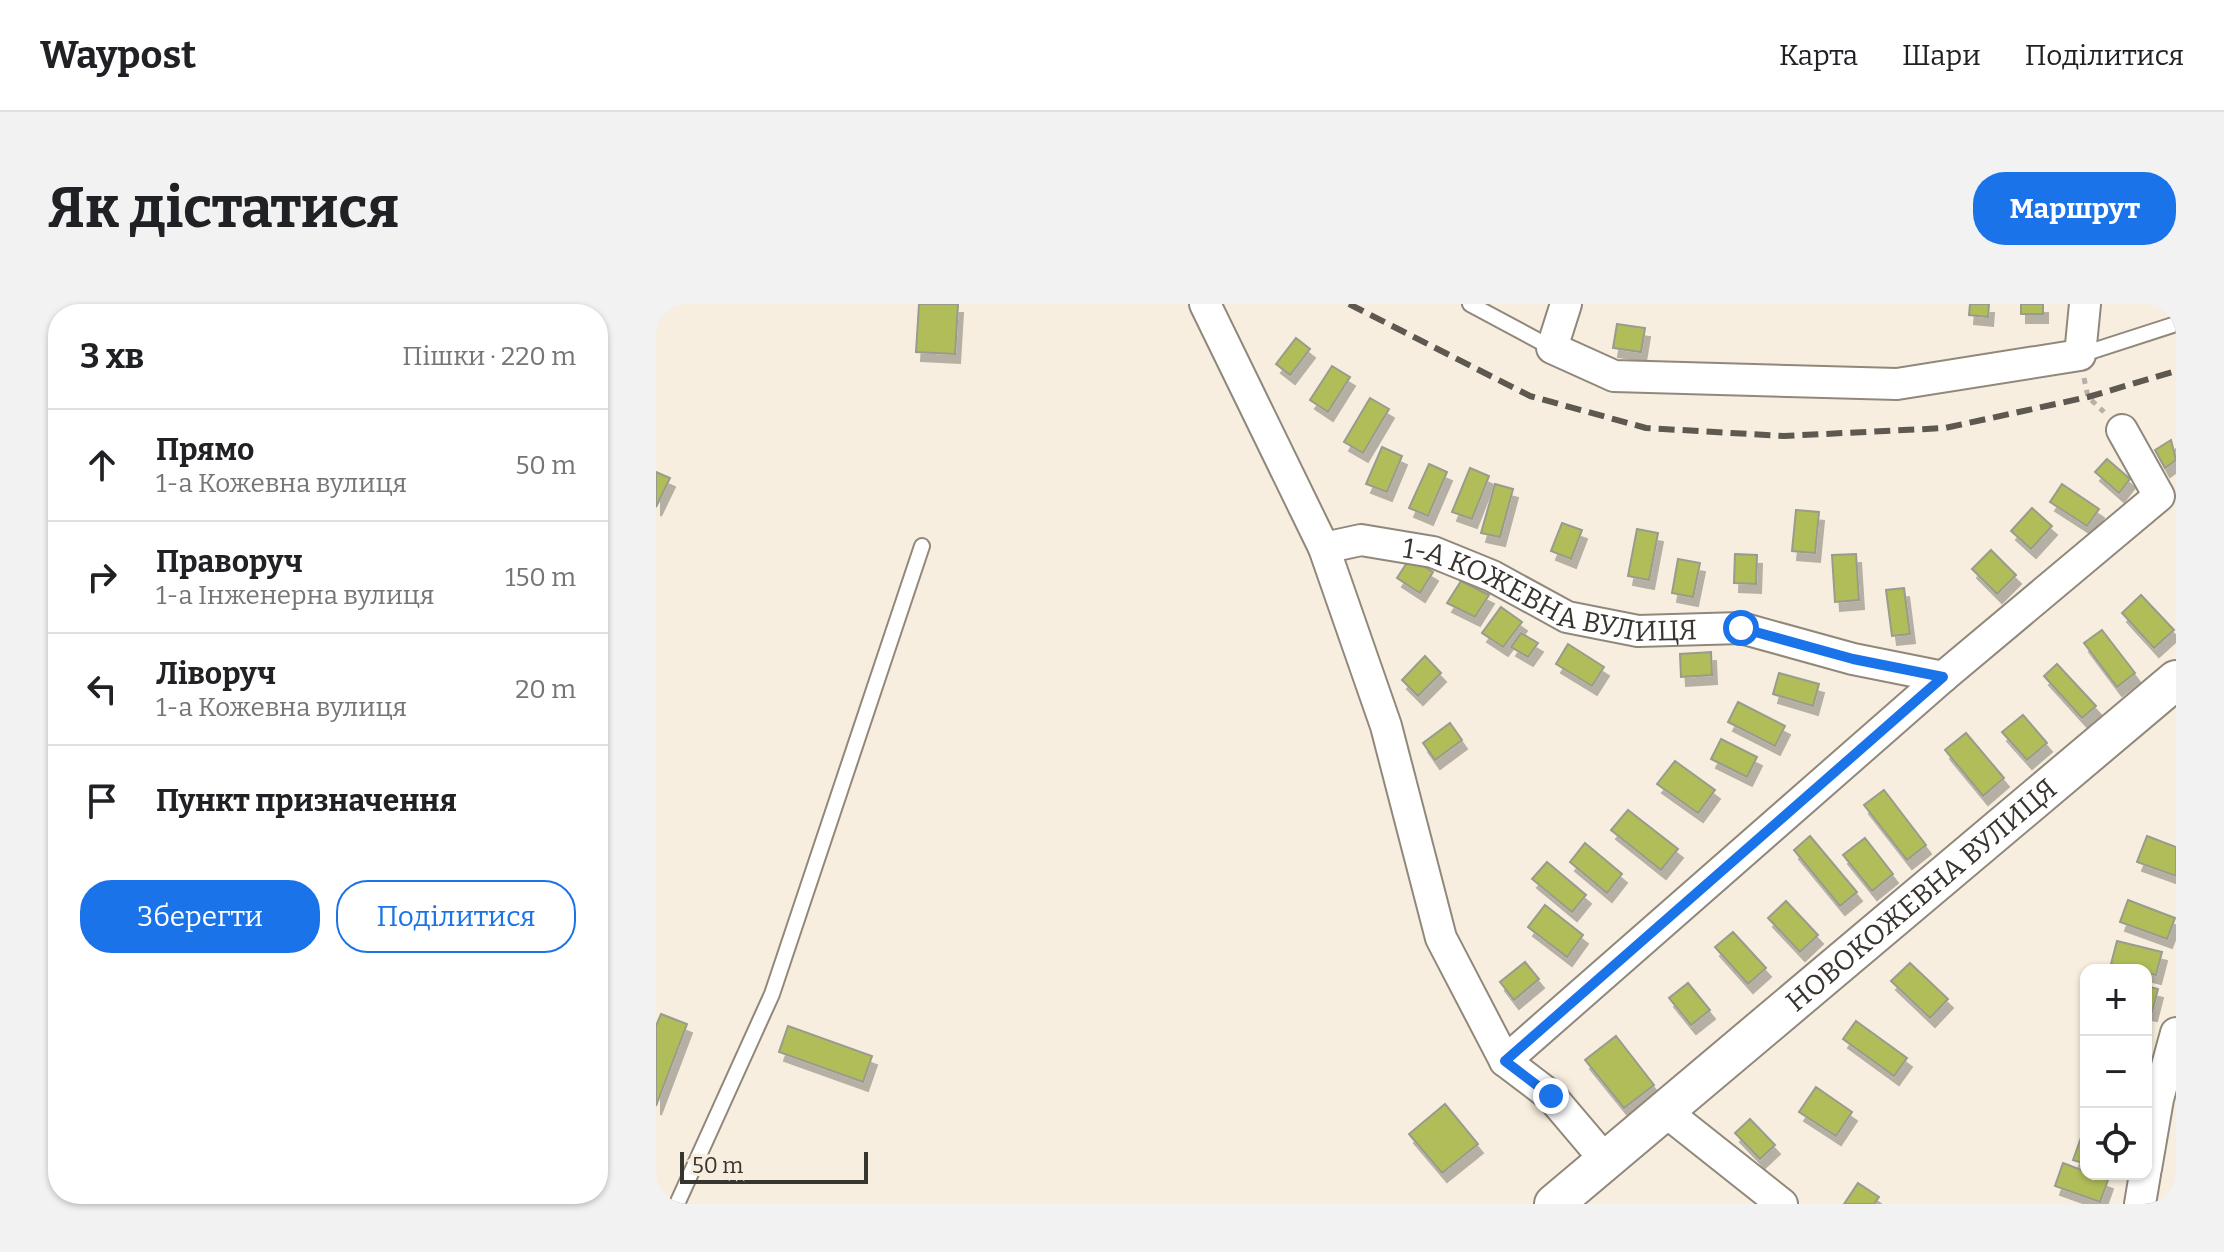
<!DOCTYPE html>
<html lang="uk">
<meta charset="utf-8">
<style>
:root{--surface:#fff;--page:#f2f2f2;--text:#202124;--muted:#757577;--line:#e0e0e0;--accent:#1a73e8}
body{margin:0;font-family:Bitter,serif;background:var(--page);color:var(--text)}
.controls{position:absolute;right:24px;bottom:24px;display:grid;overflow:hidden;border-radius:16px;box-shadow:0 2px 6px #0004}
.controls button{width:72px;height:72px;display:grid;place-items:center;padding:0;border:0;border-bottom:2px solid var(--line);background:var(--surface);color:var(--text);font:40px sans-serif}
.scale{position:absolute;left:24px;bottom:20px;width:188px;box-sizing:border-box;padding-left:8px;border:4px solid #38352f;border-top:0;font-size:22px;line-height:28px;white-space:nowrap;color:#38352f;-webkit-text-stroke:6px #f7eedf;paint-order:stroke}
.stop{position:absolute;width:24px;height:24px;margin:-18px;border:6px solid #1a73e8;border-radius:50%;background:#fff}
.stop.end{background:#1a73e8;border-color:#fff;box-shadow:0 2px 8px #0008}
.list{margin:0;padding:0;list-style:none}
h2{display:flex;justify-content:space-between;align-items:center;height:104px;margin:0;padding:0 32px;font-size:34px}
h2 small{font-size:26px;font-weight:400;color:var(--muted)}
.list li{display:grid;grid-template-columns:52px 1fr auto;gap:24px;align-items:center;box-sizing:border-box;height:112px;padding:0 32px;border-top:2px solid var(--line)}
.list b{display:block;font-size:30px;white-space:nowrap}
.list p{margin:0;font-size:26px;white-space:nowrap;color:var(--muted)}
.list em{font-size:26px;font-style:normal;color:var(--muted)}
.actions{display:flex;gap:16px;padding:24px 32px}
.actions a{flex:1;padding:18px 0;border:2px solid var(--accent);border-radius:32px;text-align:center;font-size:28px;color:var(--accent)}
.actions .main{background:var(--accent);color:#fff}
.icon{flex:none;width:44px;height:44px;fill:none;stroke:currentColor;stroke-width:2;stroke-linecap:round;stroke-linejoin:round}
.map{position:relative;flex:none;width:1520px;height:900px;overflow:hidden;border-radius:32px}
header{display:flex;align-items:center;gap:48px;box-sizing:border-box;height:112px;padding:0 40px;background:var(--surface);border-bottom:2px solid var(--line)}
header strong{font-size:38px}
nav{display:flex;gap:44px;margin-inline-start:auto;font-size:28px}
.intro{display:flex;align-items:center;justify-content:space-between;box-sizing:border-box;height:192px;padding:0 48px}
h1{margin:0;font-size:56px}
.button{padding:20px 36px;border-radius:32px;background:var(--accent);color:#fff;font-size:28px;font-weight:700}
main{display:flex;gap:48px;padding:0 48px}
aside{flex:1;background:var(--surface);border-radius:32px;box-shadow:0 2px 6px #0004}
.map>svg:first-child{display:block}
</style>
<header>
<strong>Waypost</strong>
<nav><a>Карта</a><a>Шари</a><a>Поділитися</a></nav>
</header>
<div class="intro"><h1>Як дістатися</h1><a class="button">Маршрут</a></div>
<main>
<aside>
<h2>3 хв<small>Пішки · 220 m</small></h2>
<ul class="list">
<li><svg class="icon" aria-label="ahead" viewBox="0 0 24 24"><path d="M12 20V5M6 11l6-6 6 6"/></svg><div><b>Прямо</b><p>1-а Кожевна вулиця</p></div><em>50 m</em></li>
<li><svg class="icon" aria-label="right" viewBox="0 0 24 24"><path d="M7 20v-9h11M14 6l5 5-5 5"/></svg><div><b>Праворуч</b><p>1-а Інженерна вулиця</p></div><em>150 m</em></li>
<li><svg class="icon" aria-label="left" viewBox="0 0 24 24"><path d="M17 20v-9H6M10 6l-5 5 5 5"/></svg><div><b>Ліворуч</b><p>1-а Кожевна вулиця</p></div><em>20 m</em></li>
<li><svg class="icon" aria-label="arrive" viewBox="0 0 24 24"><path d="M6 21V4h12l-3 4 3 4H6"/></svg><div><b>Пункт призначення</b></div></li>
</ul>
<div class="actions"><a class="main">Зберегти</a><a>Поділитися</a></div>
</aside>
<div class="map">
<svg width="1520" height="900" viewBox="0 0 1520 900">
<defs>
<filter id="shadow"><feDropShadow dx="5" dy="9" stdDeviation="0" flood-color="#0004"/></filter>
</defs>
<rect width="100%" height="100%" fill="#f7eedf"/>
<path fill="#b0bd58" stroke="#999c8c" stroke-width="2" filter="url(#shadow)" d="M 263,0 L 302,0 L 299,50 L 260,48 Z
M 1314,0 L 1333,0 L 1332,13 L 1313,11 Z
M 1365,0 L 1387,0 L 1387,10 L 1365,10 Z
M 961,20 L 989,24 L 985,48 L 957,44 Z
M 640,34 L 654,45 L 634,71 L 620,60 Z
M 676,62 L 694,73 L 672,108 L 654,96 Z
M 714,94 L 733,105 L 707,149 L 688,138 Z
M 1515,136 L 1520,156 L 1509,164 L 1499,146 Z
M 726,143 L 746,152 L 731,188 L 710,180 Z
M 1451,155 L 1474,175 L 1463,189 L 1439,168 Z
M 773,160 L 791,168 L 772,212 L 753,204 Z
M 814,164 L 833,172 L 816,215 L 796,208 Z
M 0,168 L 14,174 L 0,203 Z
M 839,180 L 857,185 L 844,233 L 825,229 Z
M 1406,180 L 1443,205 L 1431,222 L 1394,198 Z
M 1376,204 L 1396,222 L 1375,245 L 1355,227 Z
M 1140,206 L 1163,208 L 1159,249 L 1136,247 Z
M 906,219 L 926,226 L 915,255 L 895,247 Z
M 981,225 L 1002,229 L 993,276 L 972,272 Z
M 1335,246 L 1360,271 L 1341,290 L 1316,265 Z
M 1079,250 L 1101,251 L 1100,280 L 1078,279 Z
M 1200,250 L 1203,296 L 1179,298 L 1176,251 Z
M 754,254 L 777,268 L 764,289 L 741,274 Z
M 1022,255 L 1044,259 L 1037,293 L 1016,289 Z
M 805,277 L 833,291 L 819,313 L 791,299 Z
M 1248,284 L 1254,330 L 1236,332 L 1230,286 Z
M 1485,291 L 1518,326 L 1498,344 L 1466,309 Z
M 845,303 L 866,318 L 847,343 L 826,329 Z
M 1446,326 L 1479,369 L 1461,383 L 1428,339 Z
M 865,329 L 882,339 L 872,353 L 855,343 Z
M 912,340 L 948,363 L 936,382 L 900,360 Z
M 1055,348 L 1056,371 L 1025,373 L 1024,350 Z
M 769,352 L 785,369 L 762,392 L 746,376 Z
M 1401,360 L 1440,402 L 1426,414 L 1388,372 Z
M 1123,369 L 1163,380 L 1157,402 L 1117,390 Z
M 1082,398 L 1129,422 L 1119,442 L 1072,418 Z
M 1367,411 L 1391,439 L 1371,456 L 1346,428 Z
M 794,419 L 806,436 L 779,456 L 767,439 Z
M 1310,429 L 1348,474 L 1327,492 L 1289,446 Z
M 1065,435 L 1101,453 L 1091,473 L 1055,455 Z
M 1019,457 L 1059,486 L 1042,509 L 1001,480 Z
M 1228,486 L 1270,541 L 1251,556 L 1208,501 Z
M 972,506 L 1022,545 L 1005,566 L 955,526 Z
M 1154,532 L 1201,588 L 1184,602 L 1138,546 Z
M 1491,532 L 1520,543 L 1520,572 L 1481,558 Z
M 1209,534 L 1237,570 L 1216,587 L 1187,551 Z
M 929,539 L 966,570 L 951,589 L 914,558 Z
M 891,558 L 930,591 L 916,608 L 876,575 Z
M 1472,596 L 1519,614 L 1511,635 L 1464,618 Z
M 1130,597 L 1162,631 L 1144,648 L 1112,614 Z
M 889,601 L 927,631 L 911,653 L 872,623 Z
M 1077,628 L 1110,664 L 1092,680 L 1059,643 Z
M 1461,637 L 1506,648 L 1500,671 L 1455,660 Z
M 869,658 L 883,675 L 858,696 L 844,678 Z
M 1254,659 L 1292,695 L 1274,714 L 1235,677 Z
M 1032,679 L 1054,706 L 1035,721 L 1013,694 Z
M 1490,682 L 1502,685 L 1496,708 L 1490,707 Z
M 5,710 L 31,720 L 0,802 L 0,722 Z
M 1200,717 L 1251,754 L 1238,772 L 1187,735 Z
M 132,722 L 216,752 L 207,778 L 123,748 Z
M 960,732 L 998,781 L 968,804 L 929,756 Z
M 1160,783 L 1196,808 L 1180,832 L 1143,808 Z
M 789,800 L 822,840 L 786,869 L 753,830 Z
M 1094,815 L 1119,841 L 1104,855 L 1079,829 Z
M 1426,831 L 1430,832 L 1430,860 L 1417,856 Z
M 1407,859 L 1452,876 L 1444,898 L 1399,882 Z
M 1202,879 L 1223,893 L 1218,900 L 1188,900 Z"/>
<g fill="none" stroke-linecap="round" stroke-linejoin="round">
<defs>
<path id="service" d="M 814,0 L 896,44
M 1424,51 L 1520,20
M 21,900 L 116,690 L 266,242"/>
<g id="minor">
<path d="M 549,0 L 668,244 L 730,422 L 785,634 L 849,757 L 895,792 L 951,858"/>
<path d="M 910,0 L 896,44 L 958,72 L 1241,80 L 1424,51 L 1429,0"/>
<path id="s1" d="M 668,244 L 705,236 L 777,248 L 836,272 L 911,313 L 982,327 L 1085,324 L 1197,355 L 1287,373"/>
<path d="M 849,757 L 1287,373 L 1503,192 L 1466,126"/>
<path d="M 1010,808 L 1126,900"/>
<path d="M 1490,865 L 1502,795 L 1520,729"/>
<path d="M 1484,900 L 1489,870"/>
</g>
<g id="tertiary">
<path id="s2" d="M 898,900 L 1520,376"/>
</g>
</defs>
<use href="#service" stroke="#90887a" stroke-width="18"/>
<use href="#minor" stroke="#90887a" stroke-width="34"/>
<use href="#tertiary" stroke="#90887a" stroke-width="42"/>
<path stroke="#b7b0a4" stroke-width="5" stroke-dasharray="6 6" stroke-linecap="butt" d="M 1428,74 L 1432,93 L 1448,108"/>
<use href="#service" stroke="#fff" stroke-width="14"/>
<use href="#minor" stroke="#fff" stroke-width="30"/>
<use href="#tertiary" stroke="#fff" stroke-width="38"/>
<path stroke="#5d5951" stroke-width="6" stroke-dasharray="16 8" stroke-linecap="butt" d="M 693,0 L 874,92 L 990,124 L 1128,132 L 1289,124 L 1432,93 L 1520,67"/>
</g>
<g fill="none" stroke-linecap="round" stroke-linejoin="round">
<path stroke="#1a73e8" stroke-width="10" d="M 895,792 L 849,757 L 1287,373 L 1197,355 L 1085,324"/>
</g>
<g text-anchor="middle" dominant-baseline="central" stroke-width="8" stroke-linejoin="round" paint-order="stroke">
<g font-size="28" fill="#38352f" stroke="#f7eedf">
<text stroke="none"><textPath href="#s1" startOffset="236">1-А КОЖЕВНА ВУЛИЦЯ</textPath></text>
<text stroke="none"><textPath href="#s2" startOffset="480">НОВОКОЖЕВНА ВУЛИЦЯ</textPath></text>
</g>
</g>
</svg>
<div class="controls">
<button>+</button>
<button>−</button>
<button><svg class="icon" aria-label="locate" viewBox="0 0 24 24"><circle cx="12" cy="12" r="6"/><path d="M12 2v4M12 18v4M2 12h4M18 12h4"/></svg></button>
</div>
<div class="scale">50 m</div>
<div class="stop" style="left:1085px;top:324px"></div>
<div class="stop end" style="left:895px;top:792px"></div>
</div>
</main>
